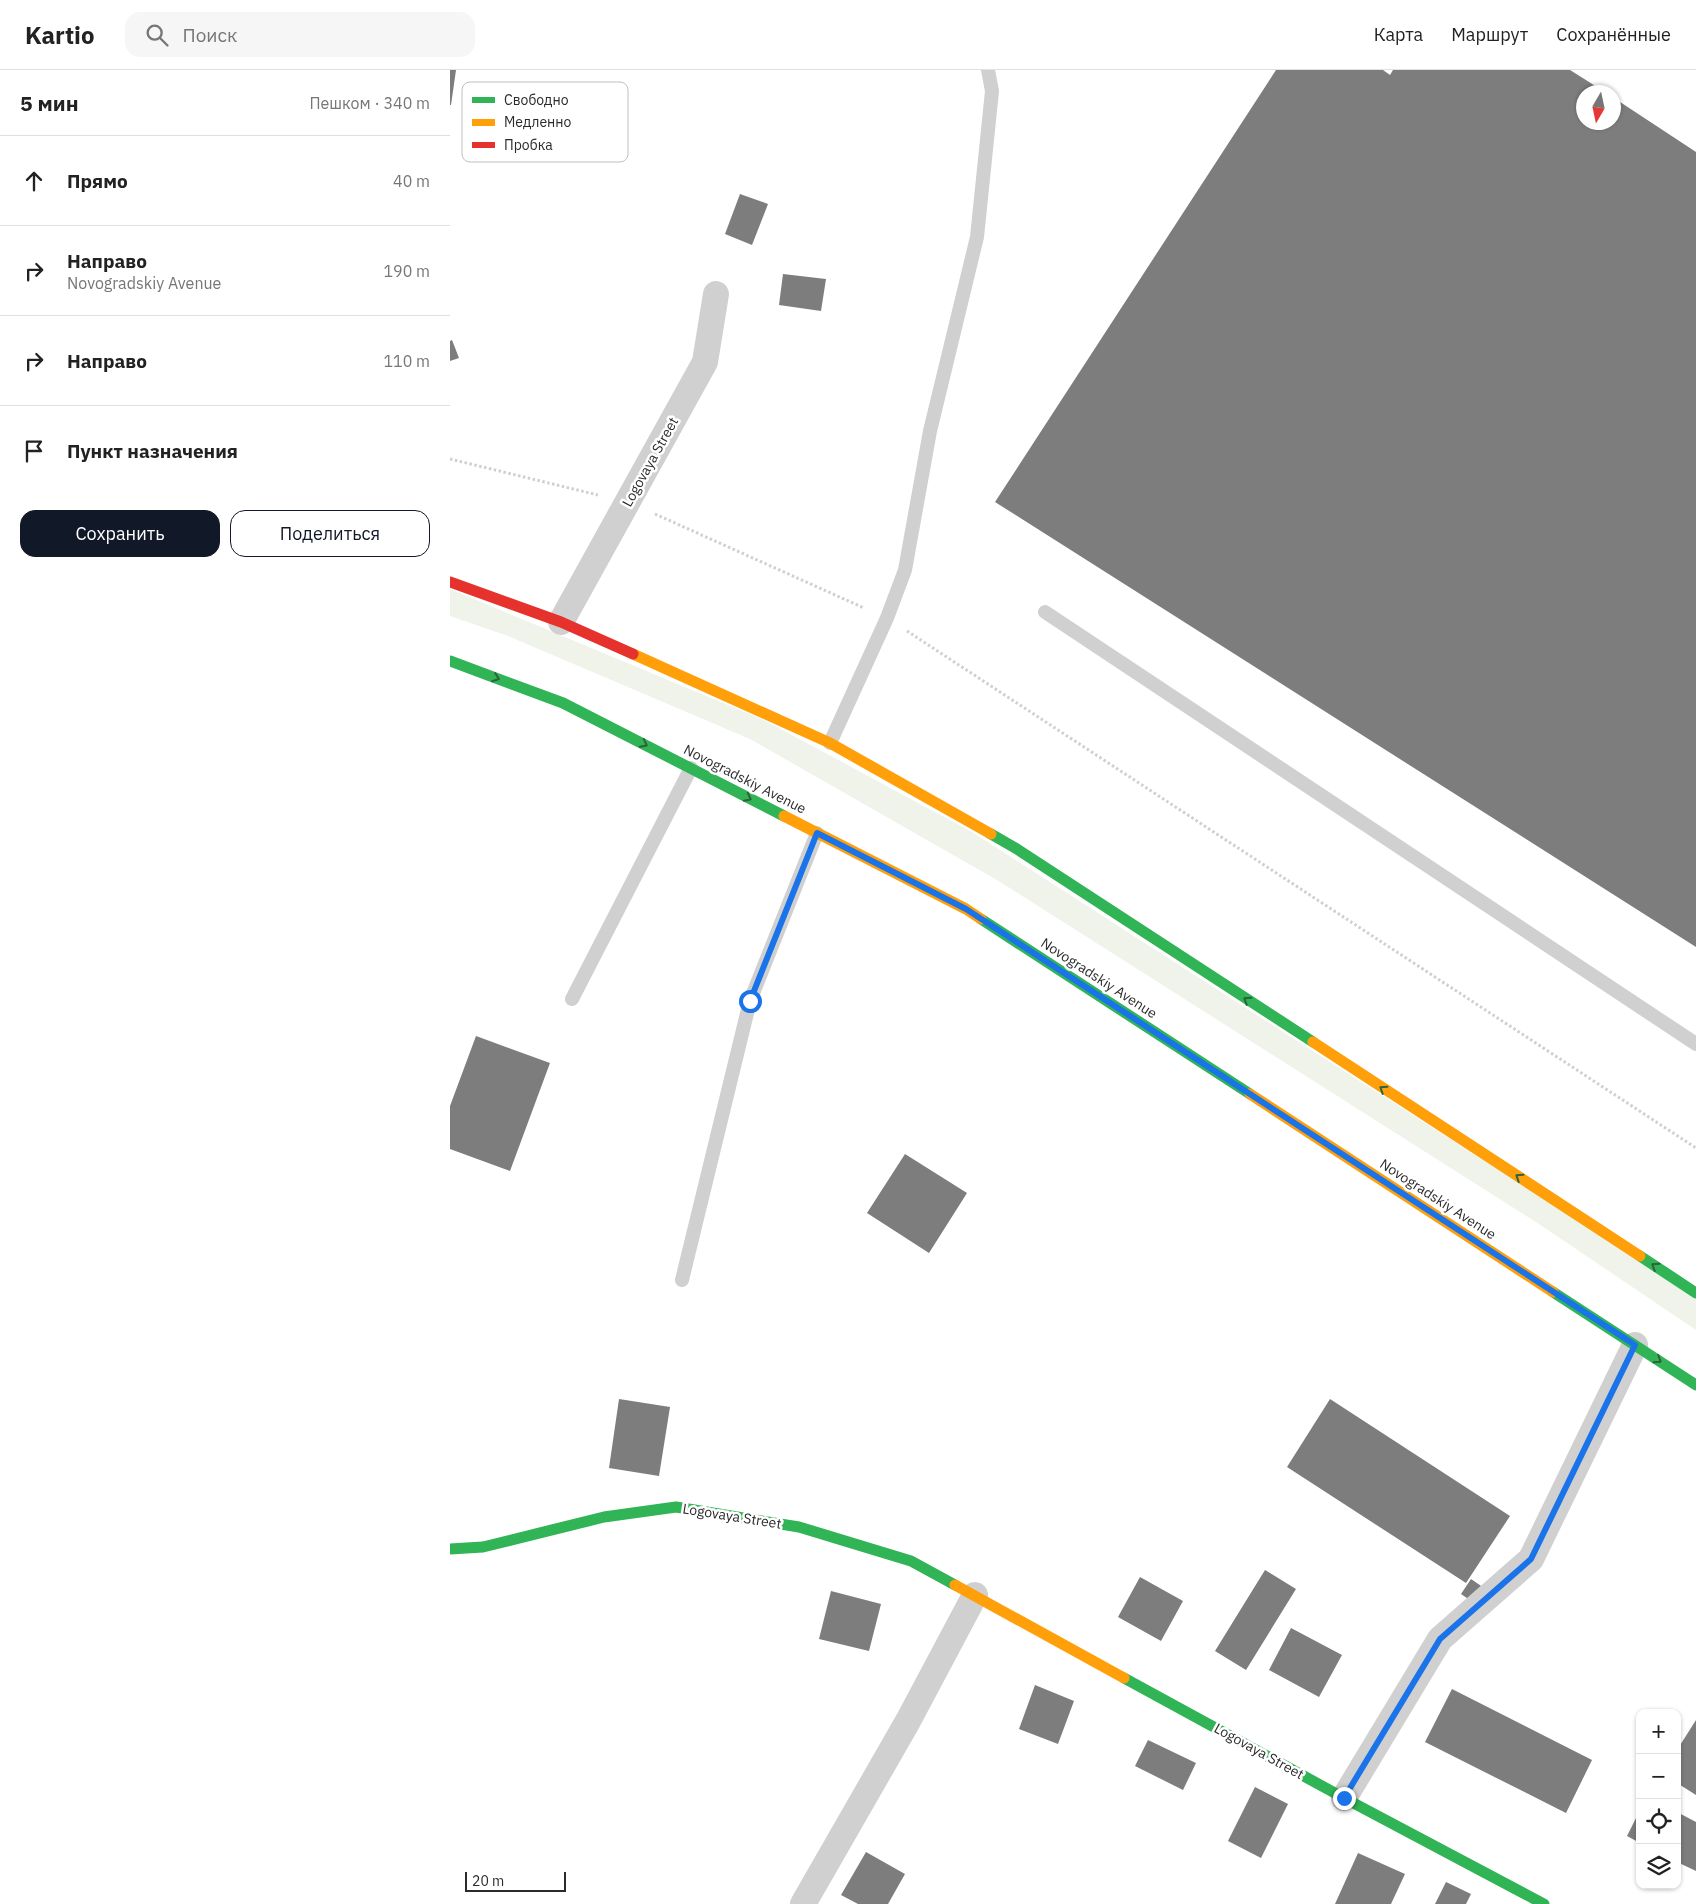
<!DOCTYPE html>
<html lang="ru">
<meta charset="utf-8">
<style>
:root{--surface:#fff;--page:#f6f6f6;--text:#222;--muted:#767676;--line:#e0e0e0;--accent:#111827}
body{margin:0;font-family:"IBM Plex Sans",sans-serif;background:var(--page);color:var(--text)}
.controls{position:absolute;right:15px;bottom:15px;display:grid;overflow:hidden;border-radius:10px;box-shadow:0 1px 4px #0004}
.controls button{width:45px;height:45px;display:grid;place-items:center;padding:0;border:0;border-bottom:1px solid var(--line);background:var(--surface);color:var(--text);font:25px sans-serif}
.compass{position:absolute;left:1126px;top:15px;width:45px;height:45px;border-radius:50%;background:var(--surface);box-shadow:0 1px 4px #0004;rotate:189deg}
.scale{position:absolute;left:15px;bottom:12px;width:101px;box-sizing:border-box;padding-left:5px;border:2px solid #2b2b2b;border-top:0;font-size:14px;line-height:18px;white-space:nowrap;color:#2b2b2b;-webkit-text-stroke:4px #fff;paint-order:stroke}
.stop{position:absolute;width:15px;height:15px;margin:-11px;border:4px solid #1a73e8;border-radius:50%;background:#fff}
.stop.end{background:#1a73e8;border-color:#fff;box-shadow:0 1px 5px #0008}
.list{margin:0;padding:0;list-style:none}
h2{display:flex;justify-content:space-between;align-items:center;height:65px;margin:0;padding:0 20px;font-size:21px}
h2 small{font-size:16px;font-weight:400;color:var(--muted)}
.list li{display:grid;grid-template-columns:32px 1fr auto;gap:15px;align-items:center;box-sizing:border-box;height:90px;padding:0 20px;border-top:1px solid var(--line)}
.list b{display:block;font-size:19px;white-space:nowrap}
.list p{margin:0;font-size:16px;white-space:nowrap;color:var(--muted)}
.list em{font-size:16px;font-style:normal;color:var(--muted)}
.actions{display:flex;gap:10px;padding:15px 20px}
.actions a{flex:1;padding:11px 0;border:1px solid var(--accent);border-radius:15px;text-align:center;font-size:18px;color:var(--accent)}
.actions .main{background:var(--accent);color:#fff}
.icon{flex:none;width:28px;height:28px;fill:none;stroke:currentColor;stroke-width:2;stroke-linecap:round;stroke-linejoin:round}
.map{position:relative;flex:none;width:1246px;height:1834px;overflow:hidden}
header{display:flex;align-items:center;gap:30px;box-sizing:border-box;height:70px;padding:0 25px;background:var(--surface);border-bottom:1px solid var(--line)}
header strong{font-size:24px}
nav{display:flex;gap:28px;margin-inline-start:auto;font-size:18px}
.search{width:350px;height:45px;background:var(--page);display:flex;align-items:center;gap:12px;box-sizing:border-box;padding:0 18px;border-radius:15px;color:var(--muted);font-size:19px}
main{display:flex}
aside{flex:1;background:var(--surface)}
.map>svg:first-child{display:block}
</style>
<header>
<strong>Kartio</strong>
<div class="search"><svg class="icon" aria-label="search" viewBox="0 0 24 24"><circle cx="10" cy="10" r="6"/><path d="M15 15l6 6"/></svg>Поиск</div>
<nav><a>Карта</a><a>Маршрут</a><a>Сохранённые</a></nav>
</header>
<main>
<aside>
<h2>5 мин<small>Пешком · 340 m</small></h2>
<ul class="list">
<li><svg class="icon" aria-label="ahead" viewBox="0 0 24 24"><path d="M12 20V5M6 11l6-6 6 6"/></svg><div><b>Прямо</b></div><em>40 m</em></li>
<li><svg class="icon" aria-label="right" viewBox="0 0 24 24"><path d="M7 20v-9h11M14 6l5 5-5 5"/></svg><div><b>Направо</b><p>Novogradskiy Avenue</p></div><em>190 m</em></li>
<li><svg class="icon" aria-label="right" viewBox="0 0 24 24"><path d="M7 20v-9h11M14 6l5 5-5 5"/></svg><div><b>Направо</b></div><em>110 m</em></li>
<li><svg class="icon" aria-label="arrive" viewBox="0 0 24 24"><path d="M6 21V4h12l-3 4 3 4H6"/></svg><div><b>Пункт назначения</b></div></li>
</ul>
<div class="actions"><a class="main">Сохранить</a><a>Поделиться</a></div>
</aside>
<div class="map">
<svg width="1246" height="1834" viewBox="0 0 1246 1834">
<rect width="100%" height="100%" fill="#fff"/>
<path fill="#eff3ea" d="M 0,519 L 314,650 L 522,762 L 1246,1227 L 1246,1260 L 1089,1154 L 547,810 L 300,669 L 58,566 L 0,546 Z"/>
<path fill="#7d7d7d" d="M 0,0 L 6,0 L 1,35 L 0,35 Z
M 826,0 L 933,0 L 940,5 L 943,0 L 1120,0 L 1155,22 L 1134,22 L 1134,52 L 1164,52 L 1164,28 L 1246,82 L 1246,877 L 545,432 Z
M 290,124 L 318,134 L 302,175 L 275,164 Z
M 333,204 L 376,209 L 371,241 L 329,235 Z
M 2,270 L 9,288 L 0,291 L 0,271 Z
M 26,966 L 100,993 L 60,1101 L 0,1079 L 0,1036 Z
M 455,1084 L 517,1123 L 479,1183 L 417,1143 Z
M 169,1329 L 220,1337 L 209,1406 L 159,1398 Z
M 880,1329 L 1060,1446 L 1016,1513 L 837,1397 Z
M 815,1500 L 846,1519 L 796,1600 L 765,1581 Z
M 690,1507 L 733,1531 L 711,1571 L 668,1547 Z
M 1021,1509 L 1037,1520 L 1027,1535 L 1011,1524 Z
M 381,1521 L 431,1534 L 419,1581 L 369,1569 Z
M 841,1558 L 892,1585 L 869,1627 L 819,1600 Z
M 585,1615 L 624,1631 L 608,1674 L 569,1659 Z
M 1002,1619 L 1142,1690 L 1116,1743 L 975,1672 Z
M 1246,1650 L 1246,1725 L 1227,1713 L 1227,1680 Z
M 698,1670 L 746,1693 L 733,1720 L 685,1696 Z
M 805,1717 L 838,1734 L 811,1788 L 778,1771 Z
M 1190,1740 L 1190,1773 L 1177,1766 Z
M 1227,1742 L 1246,1752 L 1246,1801 L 1227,1792 Z
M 416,1782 L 455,1804 L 438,1834 L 408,1834 L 391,1825 Z
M 908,1783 L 955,1804 L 941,1834 L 885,1834 Z
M 996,1812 L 1021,1824 L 1016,1834 L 985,1834 Z"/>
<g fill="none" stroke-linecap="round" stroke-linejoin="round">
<path stroke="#d0d0d0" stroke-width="3" stroke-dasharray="2.5 2.5" stroke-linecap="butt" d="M 0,389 L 148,425
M 205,444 L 414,538
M 457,561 L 1246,1078"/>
<path stroke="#d0d0d0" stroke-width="14" d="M 595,542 L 1246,974
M 380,673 L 437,548 L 455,500 L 480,361 L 527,167 L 542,21 L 538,0
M 122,929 L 241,698
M 232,1210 L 300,931 L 367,763"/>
<path stroke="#d0d0d0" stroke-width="26" d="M 111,552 L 255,292 L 266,224
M 894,1728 L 990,1569 L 1081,1489 L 1185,1275
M 353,1834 L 458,1651 L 525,1525"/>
<path stroke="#30b455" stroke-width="11" d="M 0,591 L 113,633 L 334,746
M 541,764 L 567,779 L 863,972
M 531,849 L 800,1024
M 1190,1186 L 1246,1223
M 1103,1222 L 1246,1315
M 0,1479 L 33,1477 L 154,1447 L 226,1437 L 349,1457 L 461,1491 L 505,1515
M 674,1608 L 894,1728 L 1094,1834"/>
<path stroke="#ff9f0a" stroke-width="11" d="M 183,584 L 380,673 L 541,764
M 334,746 L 516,839 L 531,849
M 863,972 L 1190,1186
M 800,1024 L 1103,1222
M 505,1515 L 674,1608"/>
<path stroke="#e5322d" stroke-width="11" d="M 0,512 L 111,552 L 183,584"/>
</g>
<defs><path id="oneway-chevron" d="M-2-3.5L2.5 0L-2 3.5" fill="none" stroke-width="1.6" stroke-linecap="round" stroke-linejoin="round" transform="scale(1.25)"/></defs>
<g stroke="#2d623c">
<use href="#oneway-chevron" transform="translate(46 608) rotate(20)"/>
<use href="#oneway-chevron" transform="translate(194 674) rotate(27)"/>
<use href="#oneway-chevron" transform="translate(298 728) rotate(27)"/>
<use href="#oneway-chevron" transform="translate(797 930) rotate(-147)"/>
<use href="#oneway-chevron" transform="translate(933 1019) rotate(-147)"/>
<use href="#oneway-chevron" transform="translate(1069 1107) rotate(-147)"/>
<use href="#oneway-chevron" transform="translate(1205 1196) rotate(-147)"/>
<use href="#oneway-chevron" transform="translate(1208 1290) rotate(33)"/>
</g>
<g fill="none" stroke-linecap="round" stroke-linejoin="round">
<path stroke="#1a73e8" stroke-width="6" d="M 300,931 L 367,763 L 516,839 L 1185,1275 L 1081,1489 L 990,1569 L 894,1728"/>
</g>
<g text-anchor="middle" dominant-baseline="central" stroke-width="5" stroke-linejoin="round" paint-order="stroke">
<g font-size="14" fill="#2b2b2b" stroke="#fff">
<text transform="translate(200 392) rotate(-61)">Logovaya Street</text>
<text transform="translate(295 709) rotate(27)">Novogradskiy Avenue</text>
<text transform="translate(649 908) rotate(33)">Novogradskiy Avenue</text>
<text transform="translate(988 1129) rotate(33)">Novogradskiy Avenue</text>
<text transform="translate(282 1446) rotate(9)">Logovaya Street</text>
<text transform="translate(809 1681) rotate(29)">Logovaya Street</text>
</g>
</g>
<rect x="12" y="12" width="166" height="80" rx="8" fill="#fff" stroke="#bfbfbf" stroke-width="1"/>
<rect x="22" y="27" width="23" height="6" fill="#30b455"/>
<rect x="22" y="49" width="23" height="7" fill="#ff9f0a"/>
<rect x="22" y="72" width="23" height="6" fill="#e5322d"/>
<g font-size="14" fill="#2b2b2b">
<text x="54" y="35">Свободно</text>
<text x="54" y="57">Медленно</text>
<text x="54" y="80">Пробка</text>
</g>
</svg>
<div class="controls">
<button>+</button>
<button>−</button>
<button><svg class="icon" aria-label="locate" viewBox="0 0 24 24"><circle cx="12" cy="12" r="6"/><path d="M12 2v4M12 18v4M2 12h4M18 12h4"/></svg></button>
<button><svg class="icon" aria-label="layers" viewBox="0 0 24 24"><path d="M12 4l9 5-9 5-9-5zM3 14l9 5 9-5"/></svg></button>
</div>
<svg class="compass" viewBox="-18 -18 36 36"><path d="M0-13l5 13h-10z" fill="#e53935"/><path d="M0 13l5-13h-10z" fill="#767676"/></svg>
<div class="scale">20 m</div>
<div class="stop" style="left:300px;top:931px"></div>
<div class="stop end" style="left:894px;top:1728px"></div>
</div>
</main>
